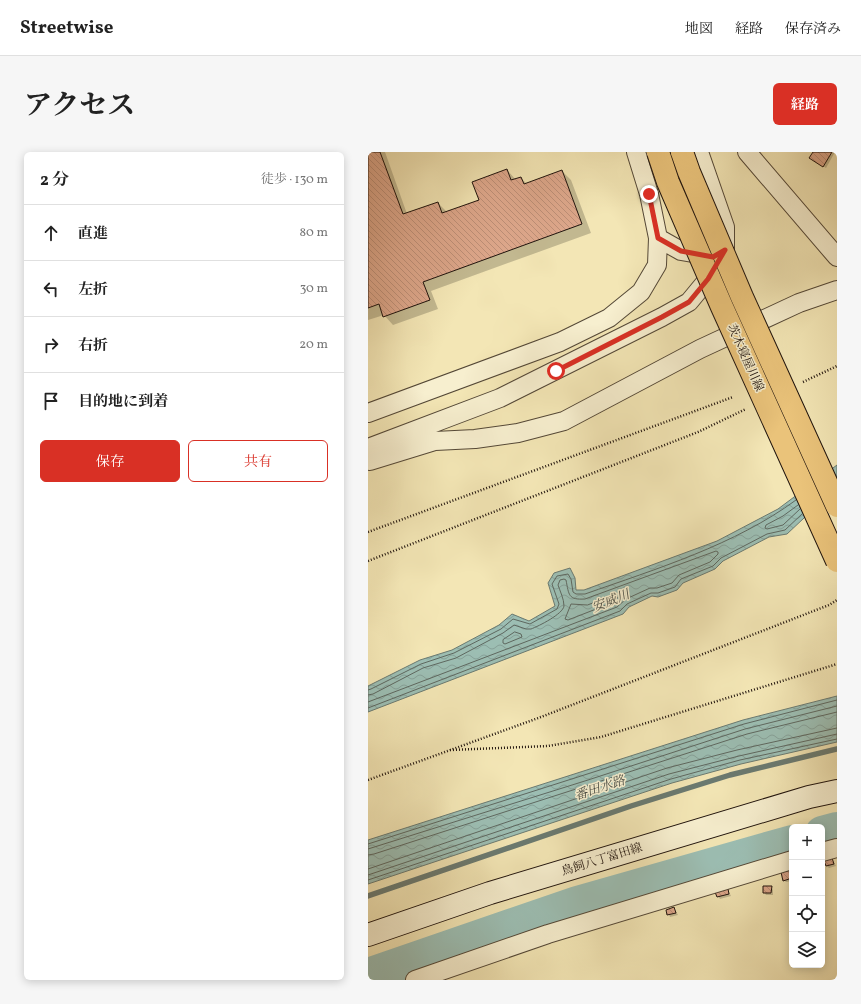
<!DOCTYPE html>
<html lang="ja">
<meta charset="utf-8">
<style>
:root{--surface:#fff;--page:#f6f6f6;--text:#222;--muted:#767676;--line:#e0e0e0;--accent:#d93025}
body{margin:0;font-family:Vollkorn,"Noto Serif JP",serif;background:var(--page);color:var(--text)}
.controls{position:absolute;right:12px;bottom:12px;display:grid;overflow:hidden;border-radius:6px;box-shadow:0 2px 10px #0003}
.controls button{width:36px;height:36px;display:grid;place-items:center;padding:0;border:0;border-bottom:1px solid var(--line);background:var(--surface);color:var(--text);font:20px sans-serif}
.stop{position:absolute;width:12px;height:12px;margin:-9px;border:3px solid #d93025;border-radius:50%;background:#fff}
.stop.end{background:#d93025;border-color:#fff;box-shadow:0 1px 4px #0008}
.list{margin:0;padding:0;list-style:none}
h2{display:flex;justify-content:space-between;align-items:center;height:52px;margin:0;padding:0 16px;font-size:17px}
h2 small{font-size:13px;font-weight:400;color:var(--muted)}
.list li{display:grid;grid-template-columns:26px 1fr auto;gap:12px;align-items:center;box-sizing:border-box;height:56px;padding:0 16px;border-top:1px solid var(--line)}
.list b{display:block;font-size:15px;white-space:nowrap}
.list em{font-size:13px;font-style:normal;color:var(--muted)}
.actions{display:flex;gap:8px;padding:12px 16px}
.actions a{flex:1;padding:9px 0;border:1px solid var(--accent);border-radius:6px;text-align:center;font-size:14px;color:var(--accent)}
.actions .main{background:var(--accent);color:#fff}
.icon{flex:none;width:22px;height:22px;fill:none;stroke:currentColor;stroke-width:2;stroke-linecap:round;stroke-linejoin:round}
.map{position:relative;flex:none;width:469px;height:828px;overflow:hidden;border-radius:6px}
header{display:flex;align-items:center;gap:24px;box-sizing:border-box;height:56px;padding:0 20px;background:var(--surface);border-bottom:1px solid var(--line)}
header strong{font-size:19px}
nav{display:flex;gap:22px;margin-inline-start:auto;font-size:14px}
.intro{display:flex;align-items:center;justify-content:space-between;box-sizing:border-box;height:96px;padding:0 24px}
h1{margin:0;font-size:28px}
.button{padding:10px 18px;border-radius:6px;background:var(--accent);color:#fff;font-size:14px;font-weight:700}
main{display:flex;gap:24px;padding:0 24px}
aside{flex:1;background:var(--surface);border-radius:6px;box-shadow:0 2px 10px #0003}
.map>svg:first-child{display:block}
</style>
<header>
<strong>Streetwise</strong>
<nav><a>地図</a><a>経路</a><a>保存済み</a></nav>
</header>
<div class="intro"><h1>アクセス</h1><a class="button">経路</a></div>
<main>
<aside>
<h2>2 分<small>徒歩 · 130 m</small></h2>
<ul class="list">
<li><svg class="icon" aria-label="ahead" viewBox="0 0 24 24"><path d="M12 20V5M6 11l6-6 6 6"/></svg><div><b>直進</b></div><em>80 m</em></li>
<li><svg class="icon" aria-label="left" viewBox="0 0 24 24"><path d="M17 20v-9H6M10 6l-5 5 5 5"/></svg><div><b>左折</b></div><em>30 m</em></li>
<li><svg class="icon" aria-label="right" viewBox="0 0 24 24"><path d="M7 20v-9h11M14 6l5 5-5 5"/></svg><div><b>右折</b></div><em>20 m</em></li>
<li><svg class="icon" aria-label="arrive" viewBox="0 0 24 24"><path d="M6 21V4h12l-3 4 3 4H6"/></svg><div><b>目的地に到着</b></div></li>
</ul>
<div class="actions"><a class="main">保存</a><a>共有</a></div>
</aside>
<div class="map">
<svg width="469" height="828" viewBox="0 0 469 828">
<defs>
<pattern id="water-waves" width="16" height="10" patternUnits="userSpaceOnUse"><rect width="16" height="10" fill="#9cbeb3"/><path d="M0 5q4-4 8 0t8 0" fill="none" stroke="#86a299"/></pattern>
<pattern id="building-back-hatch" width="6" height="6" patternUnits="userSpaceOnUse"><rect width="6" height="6" fill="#dda78b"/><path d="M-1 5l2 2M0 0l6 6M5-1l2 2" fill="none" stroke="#bd8f77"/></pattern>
</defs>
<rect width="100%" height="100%" fill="#f3e6b5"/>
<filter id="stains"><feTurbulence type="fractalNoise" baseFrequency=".005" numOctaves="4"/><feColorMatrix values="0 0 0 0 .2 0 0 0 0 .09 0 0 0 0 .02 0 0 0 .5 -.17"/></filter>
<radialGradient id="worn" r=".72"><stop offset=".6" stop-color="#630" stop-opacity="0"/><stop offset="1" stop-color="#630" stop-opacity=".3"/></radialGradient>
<path fill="url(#water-waves)" stroke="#6a7a71" d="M 469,313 L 469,335 L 419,382 L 401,385 L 355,409 L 347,417 L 315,431 L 309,438 L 290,445 L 284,444 L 261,455 L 255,462 L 0,560 L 0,534 L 52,508 L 84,498 L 131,473 L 144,462 L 161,469 L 187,454 L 180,431 L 186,421 L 202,416 L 207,426 L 208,438 L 216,438 L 349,389 L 410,357 Z
M 469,544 L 469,590 L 373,612 L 304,631 L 0,732 L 0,688 L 375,568 Z"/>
<path fill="#0003" d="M 0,0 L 17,0 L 39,62 L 70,51 L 79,60 L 112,49 L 139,18 L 148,28 L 153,26 L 159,32 L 194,19 L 203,28 L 223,81 L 63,139 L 70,157 L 25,173 L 16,163 L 0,168 Z
M 446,0 L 467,0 L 458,16 L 443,6 Z
M 464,707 L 468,714 L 461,716 L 459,714 Z
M 454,712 L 457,719 L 454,719 Z
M 424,719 L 424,729 L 418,730 L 416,728 Z
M 403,735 L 405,738 L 405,743 L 398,743 L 396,740 Z
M 360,738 L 363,744 L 352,747 L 350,744 Z
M 306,756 L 310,763 L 302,765 L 299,758 Z"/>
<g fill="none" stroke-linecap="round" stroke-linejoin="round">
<path stroke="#5e6860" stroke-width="1" d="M 430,353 L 415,364 L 398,373 L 397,376 L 399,377 L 415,373 L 432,357
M 247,443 L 250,445 L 246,450 L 200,468 L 197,467 L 203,452 L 219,453 Z
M 147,480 L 153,482 L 154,485 L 137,492 L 135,491 L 135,488 Z
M 0,538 L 3,537 L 53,512 L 86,501 L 133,477 L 145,467 L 162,472 L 189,457 L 191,452 L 184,432 L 189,424 L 200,422 L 203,427 L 205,440 L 208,442 L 217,442 C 288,417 367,393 428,348
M 0,543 L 5,542 L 55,516 L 88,506 L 135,481 L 146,473 L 158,477 L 163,477 C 171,474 195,462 196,454 C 196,447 192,439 190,433 L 192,428 L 196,427 L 198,428 C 201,443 200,448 217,447 L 348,399 L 350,400 L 350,402 L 342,410 L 311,423 L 304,431 L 289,436 L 282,436 L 258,447 L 249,455 L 0,550
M 0,556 L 252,459 L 259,452 L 283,441 L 290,441 L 307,435 L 313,427 L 345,414 L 353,406 L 399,382 L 417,378 L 434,362
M 0,692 L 376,572 L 469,548
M 0,697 L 220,628 L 377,577 L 469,554
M 0,703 L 6,702 L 379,582 L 469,560
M 0,717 L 299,616 L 369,598 L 469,576
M 0,723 L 301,622 L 371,604 L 469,582
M 0,728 L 303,627 L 372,608 L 469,587"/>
<path stroke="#6a7a71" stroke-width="5.5" d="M 0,744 L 263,654 L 362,623 L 469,597"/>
<path stroke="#9cbeb3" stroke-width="34" d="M 454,681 L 469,677
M 0,823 L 209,751 L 424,690"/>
</g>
<path fill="url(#building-back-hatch)" stroke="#1f130d" d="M 0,0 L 12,0 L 35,62 L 70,50 L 74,61 L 111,48 L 104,30 L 139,17 L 143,28 L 153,25 L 156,32 L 194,18 L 214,72 L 55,130 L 62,148 L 15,165 L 11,152 L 0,156 Z
M 445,0 L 464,0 L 455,15 L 441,6 Z
M 464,706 L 466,712 L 458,714 L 456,709 Z
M 424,718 L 424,726 L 415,729 L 413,720 Z
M 395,734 L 404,734 L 403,741 L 395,741 Z
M 360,737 L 361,742 L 349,745 L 347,740 Z
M 306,755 L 308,761 L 299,763 L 298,758 Z"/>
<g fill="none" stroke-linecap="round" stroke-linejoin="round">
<defs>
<path id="minor" d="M 379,0 L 469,105
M 290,86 L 313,99 L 342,104
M 0,261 L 192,190 L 241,166 L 273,140 L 289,113 L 290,86 L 281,42 L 268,0
M 0,296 L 132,246 L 294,165 L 321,150 L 340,127 L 357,98 L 357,75 L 331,0
M 0,308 L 2,309 L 67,289 L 107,287 L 150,281 L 196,269 L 332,197 L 431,151 L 469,138
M 454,700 L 469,696
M 47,828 L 180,782 L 424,708"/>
<path id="secondary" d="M 0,783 L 122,741 L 441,645 L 469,639"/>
</defs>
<use href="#minor" stroke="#544837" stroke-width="20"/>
<use href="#secondary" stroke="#1f130d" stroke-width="24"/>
<path stroke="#1f130d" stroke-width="2.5" stroke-dasharray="1 2" stroke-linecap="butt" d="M 435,230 L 469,214
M 0,380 L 365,245
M 0,409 L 330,280 L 378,257
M 82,598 L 180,594 L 233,585 L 469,512
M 0,628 L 173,565 L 461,453 L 469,448"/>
<use href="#minor" stroke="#f7efcf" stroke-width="18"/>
<use href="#secondary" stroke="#f7efcf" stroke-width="22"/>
<defs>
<path id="primary-bridge" d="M 290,0 L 300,30 L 354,155 L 469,409
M 314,0 L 321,20 L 374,145 L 469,354"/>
</defs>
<use href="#primary-bridge" stroke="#1f130d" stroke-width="24" stroke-linecap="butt"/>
<use href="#primary-bridge" stroke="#eac37a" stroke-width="22"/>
</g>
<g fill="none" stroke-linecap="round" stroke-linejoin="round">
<path stroke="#d93025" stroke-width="5" d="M 188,219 L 294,165 L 321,150 L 340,127 L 357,98 L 345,105 L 313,99 L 290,86 L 281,42"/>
</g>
<g text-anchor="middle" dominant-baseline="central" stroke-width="3" stroke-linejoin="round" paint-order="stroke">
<g font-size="12" fill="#1f130d" stroke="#f7efcf">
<text transform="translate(377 206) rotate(66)">茨木寝屋川線</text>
<text transform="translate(234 708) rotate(-17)">鳥飼八丁富田線</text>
</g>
<g font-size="13" font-style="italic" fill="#4b4f47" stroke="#f7efcf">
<text transform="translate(243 450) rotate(-22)">安威川</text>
<text transform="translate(232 637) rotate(-18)">番田水路</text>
</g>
</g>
<rect width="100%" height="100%" filter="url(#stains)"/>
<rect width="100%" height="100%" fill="url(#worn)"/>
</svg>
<div class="controls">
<button>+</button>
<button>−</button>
<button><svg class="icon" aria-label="locate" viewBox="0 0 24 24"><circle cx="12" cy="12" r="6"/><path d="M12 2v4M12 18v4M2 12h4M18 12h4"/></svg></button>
<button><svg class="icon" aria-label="layers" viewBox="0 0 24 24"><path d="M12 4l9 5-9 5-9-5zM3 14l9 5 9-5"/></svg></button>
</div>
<div class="stop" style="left:188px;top:219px"></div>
<div class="stop end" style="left:281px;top:42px"></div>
</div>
</main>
